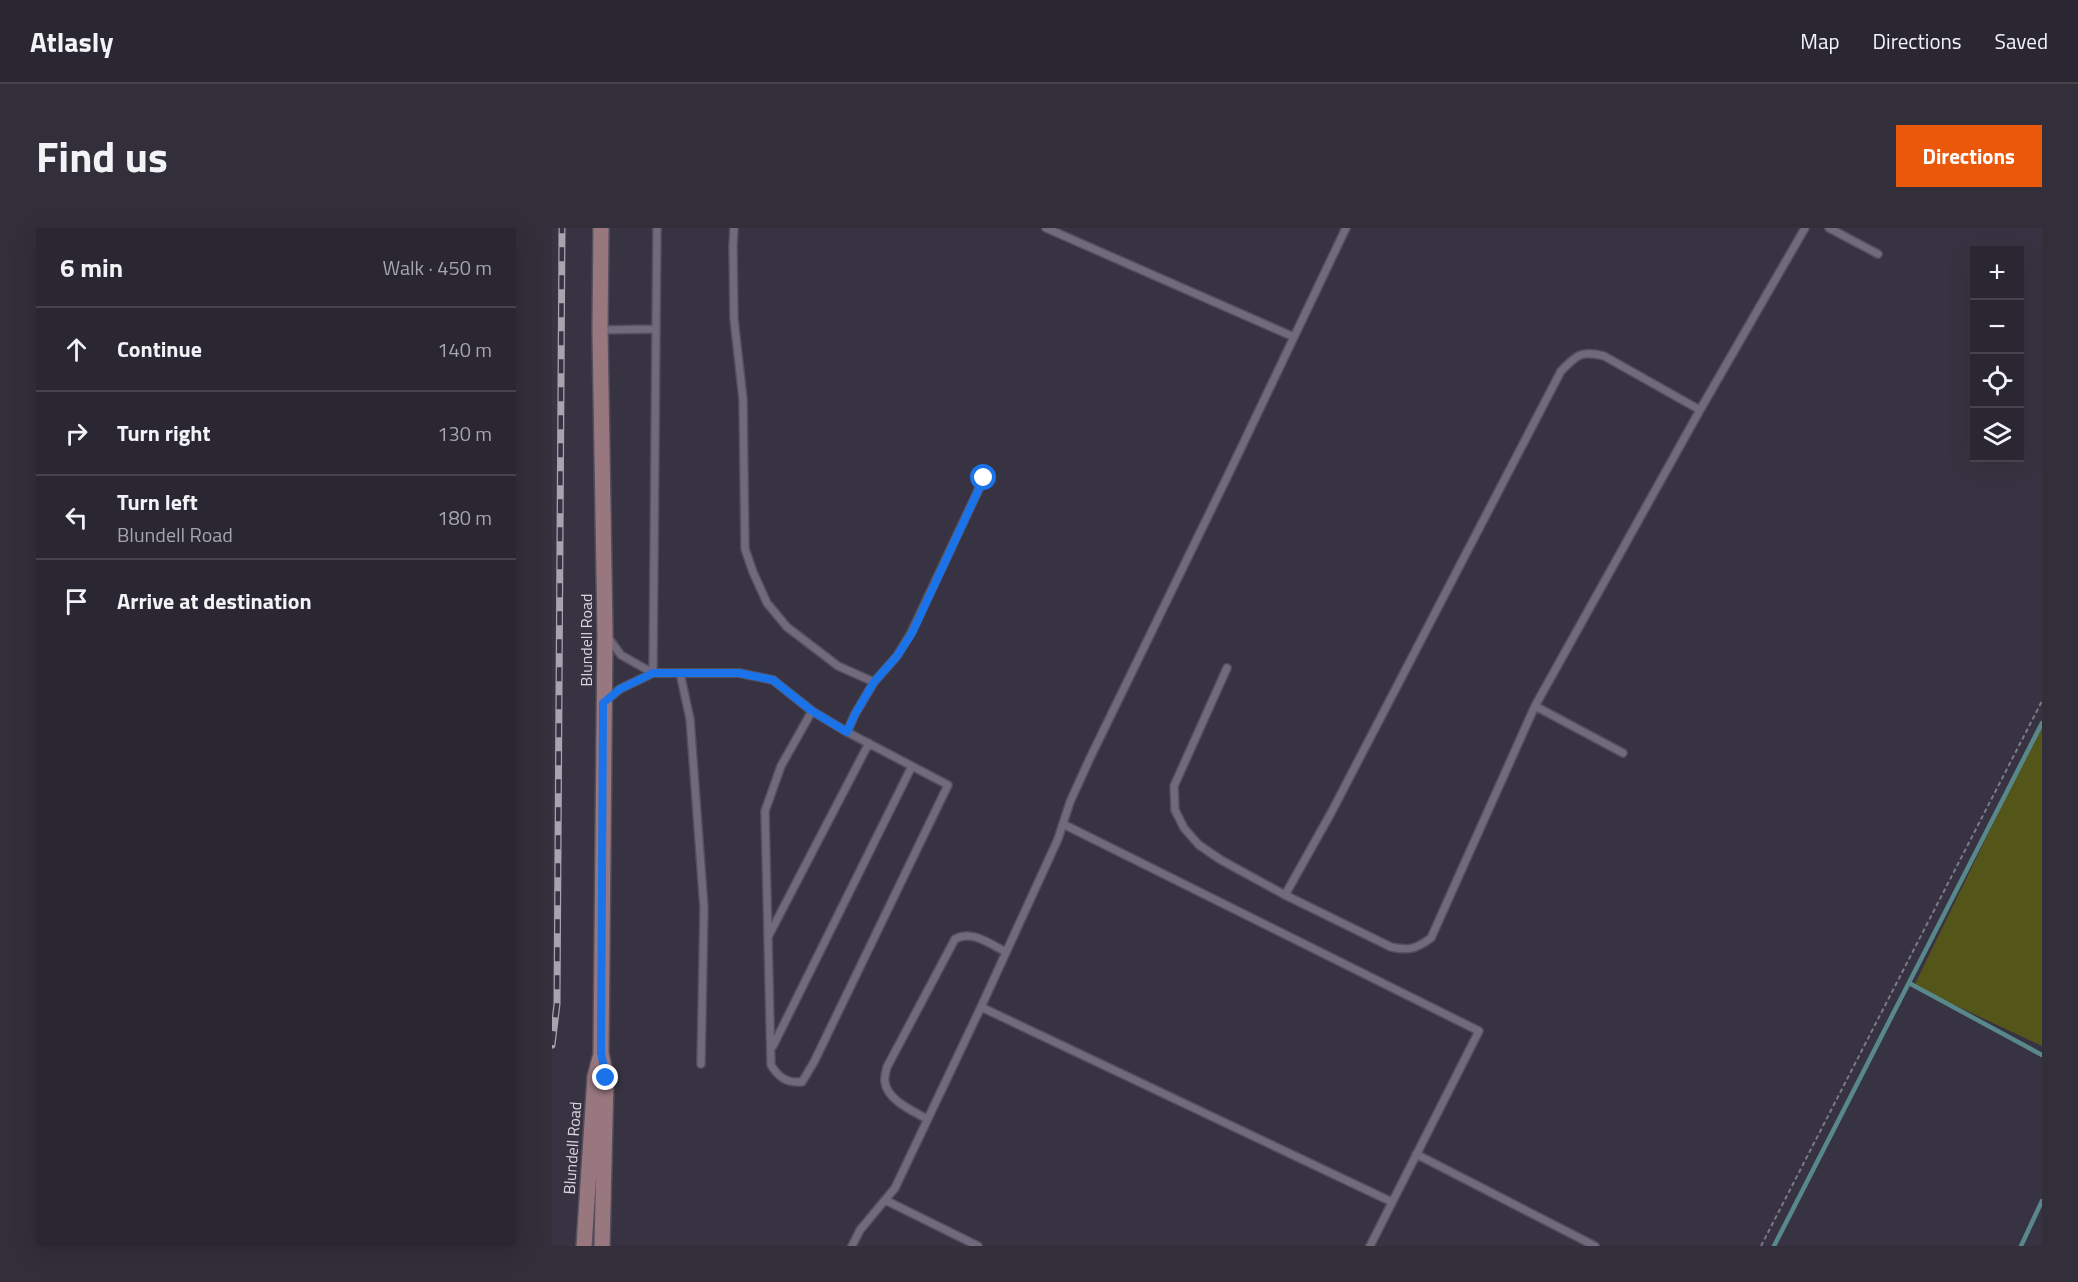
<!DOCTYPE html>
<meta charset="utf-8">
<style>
:root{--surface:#2a2632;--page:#322e3a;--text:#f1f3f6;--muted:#a5a5ac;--line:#46434d;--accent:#ea580c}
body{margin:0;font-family:"Titillium Web",sans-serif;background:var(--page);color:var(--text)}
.controls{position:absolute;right:18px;top:18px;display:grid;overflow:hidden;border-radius:0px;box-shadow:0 6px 24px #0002}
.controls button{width:54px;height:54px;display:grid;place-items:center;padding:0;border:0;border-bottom:2px solid var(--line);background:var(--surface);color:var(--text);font:30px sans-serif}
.stop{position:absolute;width:18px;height:18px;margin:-14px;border:4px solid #1a73e8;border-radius:50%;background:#fff}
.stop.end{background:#1a73e8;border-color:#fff;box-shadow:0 2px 6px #0008}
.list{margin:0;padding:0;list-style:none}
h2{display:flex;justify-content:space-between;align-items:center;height:78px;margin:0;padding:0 24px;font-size:26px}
h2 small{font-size:20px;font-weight:400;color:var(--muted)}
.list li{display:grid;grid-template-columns:39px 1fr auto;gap:18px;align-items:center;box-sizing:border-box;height:84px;padding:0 24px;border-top:2px solid var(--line)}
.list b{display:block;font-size:22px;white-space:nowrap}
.list p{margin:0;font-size:20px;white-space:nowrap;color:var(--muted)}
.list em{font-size:20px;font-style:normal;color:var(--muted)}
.icon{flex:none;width:33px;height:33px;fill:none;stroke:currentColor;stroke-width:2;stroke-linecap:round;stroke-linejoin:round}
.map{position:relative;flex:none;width:1490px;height:1018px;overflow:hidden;border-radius:0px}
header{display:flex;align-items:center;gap:36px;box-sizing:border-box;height:84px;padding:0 30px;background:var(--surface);border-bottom:2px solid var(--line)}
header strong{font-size:28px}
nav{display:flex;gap:33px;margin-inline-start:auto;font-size:21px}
.intro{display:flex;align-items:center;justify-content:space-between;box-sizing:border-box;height:144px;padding:0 36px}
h1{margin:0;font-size:42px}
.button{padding:15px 27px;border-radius:0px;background:var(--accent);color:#fff;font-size:21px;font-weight:700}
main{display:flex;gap:36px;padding:0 36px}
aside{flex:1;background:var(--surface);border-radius:0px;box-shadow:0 6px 24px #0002}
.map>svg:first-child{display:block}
</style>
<header>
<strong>Atlasly</strong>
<nav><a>Map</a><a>Directions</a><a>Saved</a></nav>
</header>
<div class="intro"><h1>Find us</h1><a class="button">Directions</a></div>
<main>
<aside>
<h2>6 min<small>Walk · 450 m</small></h2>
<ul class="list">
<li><svg class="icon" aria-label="ahead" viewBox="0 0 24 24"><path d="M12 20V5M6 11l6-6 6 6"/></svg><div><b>Continue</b></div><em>140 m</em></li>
<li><svg class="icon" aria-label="right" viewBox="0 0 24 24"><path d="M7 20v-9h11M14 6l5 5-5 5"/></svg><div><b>Turn right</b></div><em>130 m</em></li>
<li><svg class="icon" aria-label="left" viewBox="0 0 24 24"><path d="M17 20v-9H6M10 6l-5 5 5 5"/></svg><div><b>Turn left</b><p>Blundell Road</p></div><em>180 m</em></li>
<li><svg class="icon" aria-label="arrive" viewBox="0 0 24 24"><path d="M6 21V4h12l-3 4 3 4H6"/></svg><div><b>Arrive at destination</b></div></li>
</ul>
</aside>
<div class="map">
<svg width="1490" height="1018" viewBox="0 0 1490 1018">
<rect width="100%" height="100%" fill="#383342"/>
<path fill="#545519" d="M 1490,495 L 1490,818 L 1362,758 Z"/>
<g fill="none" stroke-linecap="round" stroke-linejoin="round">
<path stroke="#58888c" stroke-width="4.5" d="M 1357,755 L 1490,827
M 1222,1018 L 1490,495
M 1469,1018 L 1490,973"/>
<defs>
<path id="lane" d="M 182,0 L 181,18 L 182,91 L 191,171 L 193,321 L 201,344 L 215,375 L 235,399 L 286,438 L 322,454
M 494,0 L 742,109
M 1277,0 L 1326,26
M 104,101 L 105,0
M 48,102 L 104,101 L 101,445
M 1148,182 L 1052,128 C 1029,122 1025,127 1009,143 L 779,585 L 733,667 L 839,719 C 857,723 864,721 879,710 L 983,478 L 1148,182 L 1253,0
M 55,408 L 69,427 L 101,445
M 675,440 L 622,558 L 623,582 L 632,600 L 647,617 L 669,632 L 733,667
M 128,445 L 187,445 L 221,452 L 260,483
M 53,473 L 68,461 L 101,445 L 128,445 L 138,491 L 152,680 L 149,836
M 983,478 L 1071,525
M 295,504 L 260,483 L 229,538 L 213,583 L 219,837 C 227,850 235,855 250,854 L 262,834 L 396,557 L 295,504 L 303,486 L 322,454 L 345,428 L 359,405 L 432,250
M 511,596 L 927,803 L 818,1018
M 217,707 L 317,515
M 429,779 L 840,974
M 221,818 L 360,538
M 375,891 C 361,883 335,872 333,854 C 332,849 334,843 335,839 L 403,711 C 421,702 438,716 454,724
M 864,926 L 1043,1018
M 333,972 L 426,1018
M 300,1018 L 308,1002 L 343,960 L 429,779 L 506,611 L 518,574 L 538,530 L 679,241 L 794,0"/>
<path id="secondary" d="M 49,0 L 48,102 L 53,405 L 49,825 L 54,850 L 50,1018
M 32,1018 L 43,849 L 48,830"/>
</defs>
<use href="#lane" stroke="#544f5c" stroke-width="10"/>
<use href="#secondary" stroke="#544f5c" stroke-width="18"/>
<path stroke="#7d7986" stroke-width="2" stroke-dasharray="4.5 3" stroke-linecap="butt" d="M 1209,1018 L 1490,473"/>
<use href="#lane" stroke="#716a7c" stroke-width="7"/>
<use href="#secondary" stroke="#99777f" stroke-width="15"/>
<defs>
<path id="rail" d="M 0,817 L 5,776 L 10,0"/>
</defs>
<use href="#rail" stroke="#a7a3af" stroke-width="7"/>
<use href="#rail" stroke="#383342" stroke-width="4.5" stroke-dasharray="14" stroke-linecap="butt"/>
</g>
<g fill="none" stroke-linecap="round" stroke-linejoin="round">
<path stroke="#1a73e8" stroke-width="8" d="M 54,850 L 49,825 L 51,475 L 68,461 L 101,445 L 187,445 L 221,452 L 260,483 L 295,504 L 303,486 L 322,454 L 345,428 L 360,405 L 432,250"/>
</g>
<g text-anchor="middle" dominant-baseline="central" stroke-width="4.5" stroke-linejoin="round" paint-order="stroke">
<g font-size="16" fill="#d9d6e0" stroke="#383342">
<text transform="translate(34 412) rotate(-90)">Blundell Road</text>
<text transform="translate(20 920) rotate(-86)">Blundell Road</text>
</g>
</g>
</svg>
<div class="controls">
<button>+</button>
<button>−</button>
<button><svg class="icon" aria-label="locate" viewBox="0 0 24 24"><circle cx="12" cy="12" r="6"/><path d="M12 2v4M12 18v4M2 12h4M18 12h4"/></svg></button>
<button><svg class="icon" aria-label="layers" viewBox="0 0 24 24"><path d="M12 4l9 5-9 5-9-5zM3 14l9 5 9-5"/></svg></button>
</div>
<div class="stop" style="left:432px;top:250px"></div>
<div class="stop end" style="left:54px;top:850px"></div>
</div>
</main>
